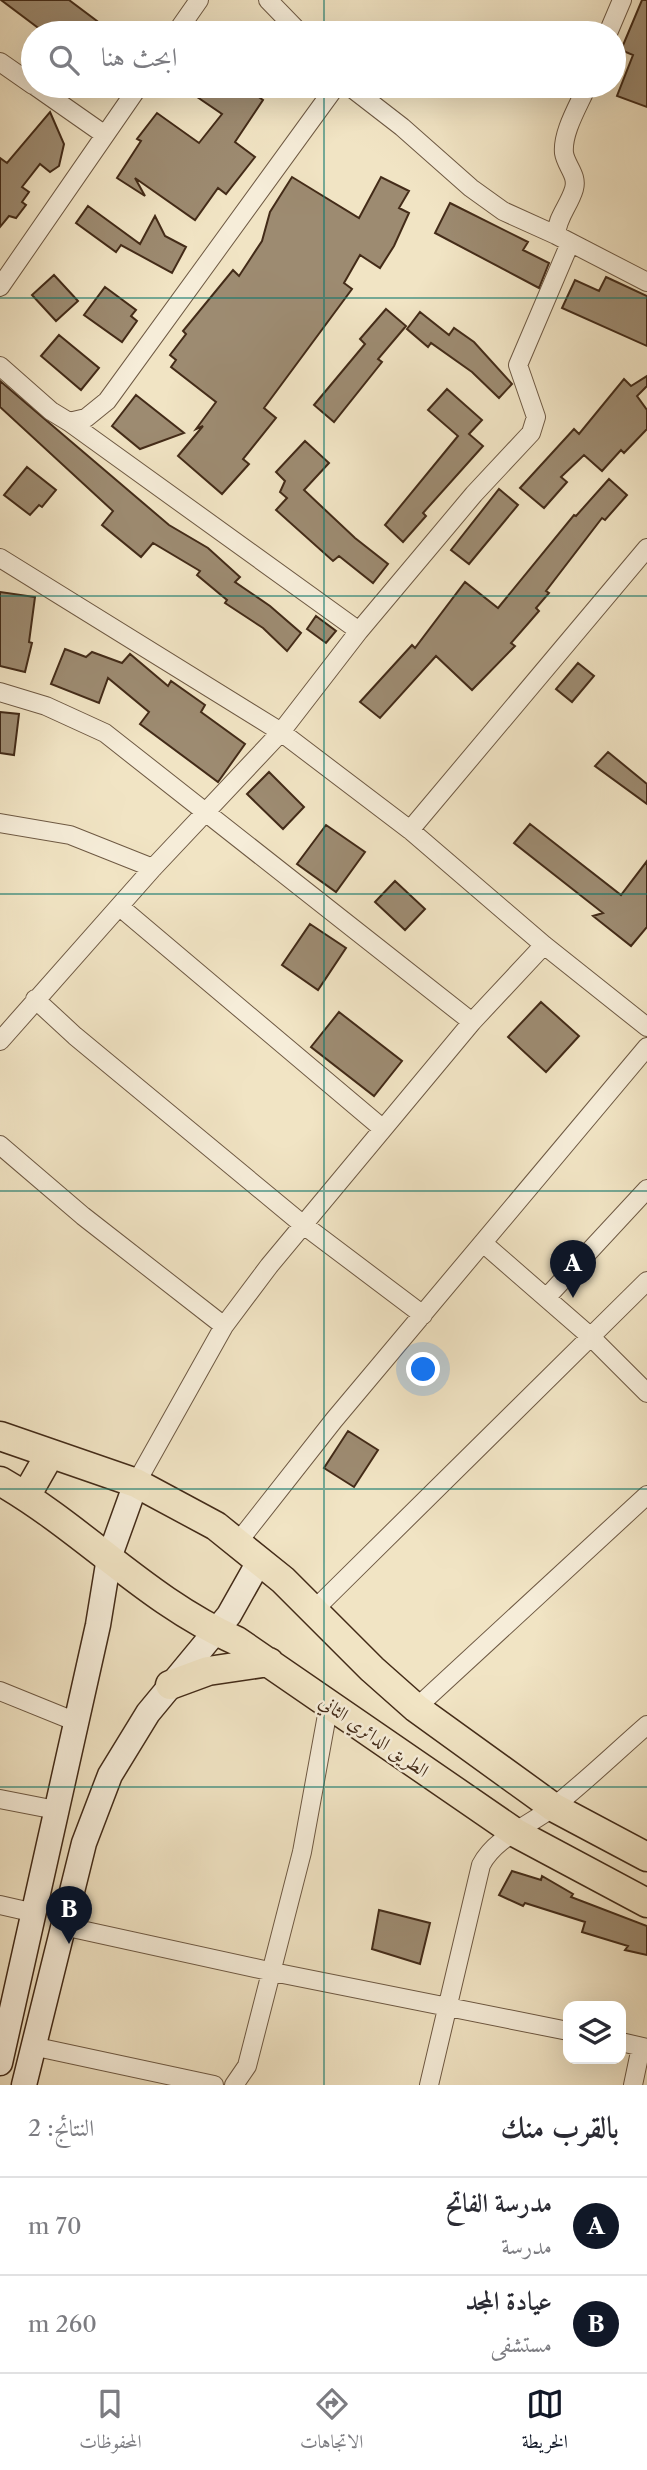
<!DOCTYPE html>
<html lang="ar">
<meta charset="utf-8">
<style>
:root{--surface:#fff;--page:#f2f2f3;--text:#2b2b33;--muted:#7c7c81;--line:#e1e1e2;--accent:#111827}
body{margin:0;font-family:"Libre Caslon Text",Amiri,serif;background:var(--page);color:var(--text);direction:rtl}
.controls{position:absolute;right:21px;bottom:21px;display:grid;overflow:hidden;border-radius:14px;box-shadow:0 7px 28px #0002}
.controls button{width:63px;height:63px;display:grid;place-items:center;padding:0;border:0;border-bottom:2px solid var(--line);background:var(--surface);color:var(--text);font:35px sans-serif}
.you{position:absolute;left:424px;top:1370px;width:24px;height:24px;margin:-18px;border:5px solid #fff;border-radius:50%;background:#1a73e8;box-shadow:0 0 0 10px #1a73e833}
.badge{display:grid;place-items:center;width:46px;height:46px;border-radius:50%;background:var(--accent);color:#fff;font-size:23px;font-weight:700}
.pin{position:absolute;translate:-50% -58px;filter:drop-shadow(0 2px 4px #0008)}
.pin::after{content:'';position:absolute;top:37px;width:24px;height:21px;background:inherit;clip-path:polygon(0 0,100% 0,50% 100%)}
.list{margin:0;padding:0;list-style:none}
h2{display:flex;justify-content:space-between;align-items:center;height:91px;margin:0;padding:0 28px;font-size:30px}
h2 small{font-size:23px;font-weight:400;color:var(--muted)}
.list li{display:grid;grid-template-columns:46px 1fr auto;gap:21px;align-items:center;box-sizing:border-box;height:98px;padding:0 28px;border-top:2px solid var(--line)}
.list b{display:block;font-size:26px;white-space:nowrap}
.list p{margin:0;font-size:23px;white-space:nowrap;color:var(--muted)}
.list em{font-size:23px;font-style:normal;color:var(--muted)}
.icon{flex:none;width:38px;height:38px;fill:none;stroke:currentColor;stroke-width:2;stroke-linecap:round;stroke-linejoin:round}
.map{position:relative;flex:none;width:647px;height:2085px;overflow:hidden;direction:ltr}
.search{position:absolute;background:var(--surface);box-shadow:0 7px 28px #0002;left:21px;right:21px;top:21px;height:77px;display:flex;align-items:center;gap:18px;box-sizing:border-box;padding:0 24px;border-radius:38px;color:var(--muted);font-size:26px}
.sheet{height:287px;background:var(--surface)}
nav{display:flex;justify-content:space-around;align-items:center;box-sizing:border-box;height:98px;border-top:2px solid var(--line);background:var(--surface);font-size:19px;color:var(--muted)}
nav a{display:grid;justify-items:center;gap:4px}
nav .on{color:var(--accent)}
.map>svg:first-child{display:block}
</style>
<div class="map">
<svg width="647" height="2085" viewBox="0 0 647 2085">
<rect width="100%" height="100%" fill="#f1e4c4"/>
<filter id="stains"><feTurbulence type="fractalNoise" baseFrequency=".00286" numOctaves="4"/><feColorMatrix values="0 0 0 0 .2 0 0 0 0 .09 0 0 0 0 .02 0 0 0 .5 -.17"/></filter>
<radialGradient id="worn" r=".72"><stop offset=".6" stop-color="#630" stop-opacity="0"/><stop offset="1" stop-color="#630" stop-opacity=".3"/></radialGradient>
<path fill="#9d8b71" stroke="#432b18" stroke-width="2" d="M 1,0 L 69,0 L 113,33 L 45,33 Z
M 642,0 L 647,0 L 647,107 L 617,96 L 633,55 L 621,50 Z
M 181,86 L 243,86 L 263,100 L 235,142 L 255,157 L 226,194 L 218,188 L 195,220 L 135,178 L 145,196 L 117,178 L 141,141 L 137,139 L 157,113 L 199,143 L 222,114 Z
M 50,112 L 64,144 L 59,166 L 50,172 L 40,164 L 22,187 L 29,192 L 22,202 L 26,205 L 16,218 L 9,216 L 0,227 L 0,158 L 7,163 Z
M 292,177 L 359,218 L 381,177 L 409,191 L 399,208 L 409,213 L 394,246 L 380,268 L 360,255 L 344,283 L 352,289 L 264,408 L 276,418 L 243,459 L 249,464 L 222,494 L 178,456 L 203,426 L 196,429 L 216,402 L 171,367 L 176,360 L 170,355 L 186,334 L 183,331 L 233,270 L 239,276 L 262,241 L 270,212 Z
M 450,203 L 528,242 L 523,250 L 549,263 L 539,288 L 435,233 Z
M 88,206 L 140,244 L 155,216 L 165,236 L 186,247 L 172,273 L 121,245 L 116,252 L 76,223 Z
M 54,275 L 78,301 L 56,321 L 32,295 Z
M 606,277 L 647,296 L 647,346 L 562,308 L 575,280 L 599,291 Z
M 105,287 L 136,310 L 131,316 L 137,321 L 122,342 L 84,315 Z
M 386,309 L 406,326 L 378,359 L 382,362 L 334,422 L 314,405 L 365,344 L 360,339 Z
M 420,312 L 449,335 L 454,328 L 474,342 L 512,384 L 499,398 L 472,372 L 431,343 L 428,347 L 407,329 Z
M 59,335 L 99,368 L 81,390 L 41,356 Z
M 647,376 L 647,386 L 637,396 L 647,410 L 647,429 L 624,453 L 621,450 L 602,471 L 584,455 L 561,477 L 567,482 L 544,508 L 520,488 L 574,429 L 579,434 L 624,379 L 631,386 Z
M 0,381 L 169,525 L 208,548 L 240,577 L 235,582 L 270,606 L 301,633 L 287,651 L 263,628 L 225,603 L 227,600 L 197,575 L 200,571 L 153,543 L 141,557 L 102,525 L 113,511 L 0,407 Z
M 447,389 L 482,420 L 469,434 L 483,446 L 423,513 L 426,516 L 403,542 L 385,525 L 458,436 L 428,410 Z
M 136,395 L 184,433 L 140,449 L 112,426 Z
M 305,441 L 329,463 L 304,490 L 355,538 L 388,564 L 373,583 L 339,556 L 333,561 L 276,510 L 287,498 L 280,492 L 285,481 L 276,472 Z
M 27,467 L 56,490 L 42,507 L 39,505 L 30,515 L 4,495 Z
M 609,479 L 627,495 L 605,520 L 602,518 L 546,591 L 549,593 L 536,608 L 539,611 L 511,643 L 515,646 L 472,690 L 436,656 L 380,718 L 360,702 L 412,645 L 415,648 L 465,582 L 498,608 L 574,515 L 576,516 Z
M 499,489 L 518,505 L 469,564 L 451,550 Z
M 0,592 L 35,597 L 29,642 L 32,643 L 25,672 L 0,666 Z
M 316,616 L 336,631 L 326,643 L 307,629 Z
M 65,649 L 86,657 L 92,652 L 122,663 L 130,654 L 168,686 L 171,681 L 205,705 L 201,712 L 245,744 L 218,782 L 140,724 L 149,712 L 108,678 L 99,703 L 51,684 Z
M 578,663 L 594,676 L 572,702 L 556,689 Z
M 0,712 L 19,714 L 14,755 L 0,753 Z
M 608,752 L 647,784 L 647,804 L 595,766 Z
M 269,772 L 304,807 L 283,829 L 247,794 Z
M 530,824 L 621,895 L 647,861 L 647,927 L 631,946 L 593,916 L 603,913 L 514,843 Z
M 326,825 L 365,852 L 336,892 L 297,864 Z
M 395,881 L 425,909 L 405,930 L 375,902 Z
M 310,924 L 346,948 L 318,990 L 282,965 Z
M 541,1002 L 579,1036 L 546,1072 L 508,1037 Z
M 339,1012 L 402,1061 L 374,1096 L 311,1047 Z
M 348,1431 L 378,1450 L 354,1487 L 324,1468 Z
M 512,1871 L 541,1880 L 542,1876 L 573,1894 L 571,1897 L 647,1926 L 647,1955 L 625,1950 L 628,1946 L 582,1932 L 585,1922 L 525,1903 L 523,1906 L 499,1895 Z
M 379,1910 L 430,1923 L 420,1964 L 372,1949 Z"/>
<g fill="none" stroke-linecap="round" stroke-linejoin="round">
<defs>
<path id="street" d="M 268,0 L 300,33
M 176,33 L 199,0
M 608,33 L 622,0
M 0,62 L 33,85
M 35,86 L 105,135
M 349,86 L 402,127 L 471,188 L 503,211 L 556,235
M 587,86 C 579,105 562,132 564,153 C 566,166 578,175 574,189 C 569,206 557,217 556,235 L 647,282
M 0,287 L 139,86
M 0,366 L 51,411 L 69,422 L 86,418 L 107,401 L 336,86
M 69,422 L 359,631
M 0,558 L 281,732 L 410,830 L 544,945 L 647,1027
M 0,692 L 46,706 L 105,733 L 472,1022
M 0,823 L 70,835 L 153,868
M 410,830 L 647,548
M 120,907 L 382,1128
M 35,999 L 75,1036 L 301,1223 L 423,1315
M 0,1041 L 153,868 L 281,732 L 359,631 L 474,494 L 531,433 L 536,417 L 518,365 L 570,243
M 0,1145 L 83,1216 L 224,1326
M 483,1243 L 591,1337 L 647,1393
M 546,1298 L 647,1189
M 136,1483 L 224,1326 L 269,1266 L 472,1022 L 544,945
M 238,1542 L 334,1420 L 647,1047
M 315,1609 L 647,1281
M 0,1691 L 74,1721
M 416,1708 L 647,1495
M 0,1799 L 56,1810
M 0,1905 L 35,1913
M 63,1926 L 273,1972 L 568,2031
M 621,2042 L 647,2048
M 32,2046 L 214,2085
M 234,2085 L 247,2066 L 302,1852 L 329,1704
M 429,2085 L 481,1865 C 495,1838 528,1826 552,1808 C 585,1782 616,1752 647,1725
M 633,2085 L 641,2047"/>
<path id="secondary" d="M 0,2063 L 98,1625 L 109,1558 L 136,1483
M 24,2085 L 84,1843 L 110,1775 L 148,1713 L 229,1615 L 260,1560"/>
<path id="primary" d="M 0,1436 L 136,1483 L 216,1526 L 283,1580 L 372,1669 L 416,1708 L 553,1807 L 647,1857
M 0,1481 C 85,1530 147,1601 237,1641 L 516,1833 L 647,1903
M 26,1496 L 50,1454
M 170,1685 L 208,1671 L 269,1662"/>
</defs>
<use href="#street" stroke="#6e5943" stroke-width="20"/>
<use href="#secondary" stroke="#432b18" stroke-width="27"/>
<use href="#primary" stroke="#432b18" stroke-width="31"/>
<use href="#street" stroke="#f6edd9" stroke-width="18"/>
<use href="#secondary" stroke="#f6edd9" stroke-width="24"/>
<use href="#primary" stroke="#f1e4c4" stroke-width="28"/>
</g>
<path fill="none" stroke="#0f766e" stroke-width="2" stroke-opacity="0.55" d="M 324,0 L 324,33M 324,86 L 324,2085M 0,298 L 647,298M 0,596 L 647,596M 0,894 L 647,894M 0,1191 L 647,1191M 0,1489 L 647,1489M 0,1787 L 647,1787"/>
<g text-anchor="middle" dominant-baseline="central" stroke-width="5" stroke-linejoin="round" paint-order="stroke">
<g font-size="19" fill="#432b18" stroke="#f6edd9">
<text transform="translate(374 1736) rotate(35)">الطريق الدائري الثاني</text>
</g>
</g>
<rect width="100%" height="100%" filter="url(#stains)"/>
<rect width="100%" height="100%" fill="url(#worn)"/>
</svg>
<div class="controls">
<button><svg class="icon" aria-label="layers" viewBox="0 0 24 24"><path d="M12 4l9 5-9 5-9-5zM3 14l9 5 9-5"/></svg></button>
</div>
<div class="you"></div>
<div class="pin badge" style="left:573px;top:1298px">A</div>
<div class="pin badge" style="left:69px;top:1944px">B</div>
<div class="search"><svg class="icon" aria-label="search" viewBox="0 0 24 24"><circle cx="10" cy="10" r="6"/><path d="M15 15l6 6"/></svg>ابحث هنا</div>
</div>
<section class="sheet">
<h2>بالقرب منك<small>النتائج: 2</small></h2>
<ul class="list">
<li><span class="badge">A</span><div><b>مدرسة الفاتح</b><p>مدرسة</p></div><em>70 m</em></li>
<li><span class="badge">B</span><div><b>عيادة المجد</b><p>مستشفى</p></div><em>260 m</em></li>
</ul>
</section>
<nav>
<a class="on"><svg class="icon" aria-label="map" viewBox="0 0 24 24"><path d="M3 6l6-2 6 2 6-2v14l-6 2-6-2-6 2zM9 4v14M15 6v14"/></svg>الخريطة</a>
<a><svg class="icon" aria-label="directions" viewBox="0 0 24 24"><path d="M12 3l9 9-9 9-9-9zM9 14v-3h6M13 9l2 2-2 2"/></svg>الاتجاهات</a>
<a><svg class="icon" aria-label="saved" viewBox="0 0 24 24"><path d="M7 4h10v16l-5-4-5 4z"/></svg>المحفوظات</a>
</nav>
